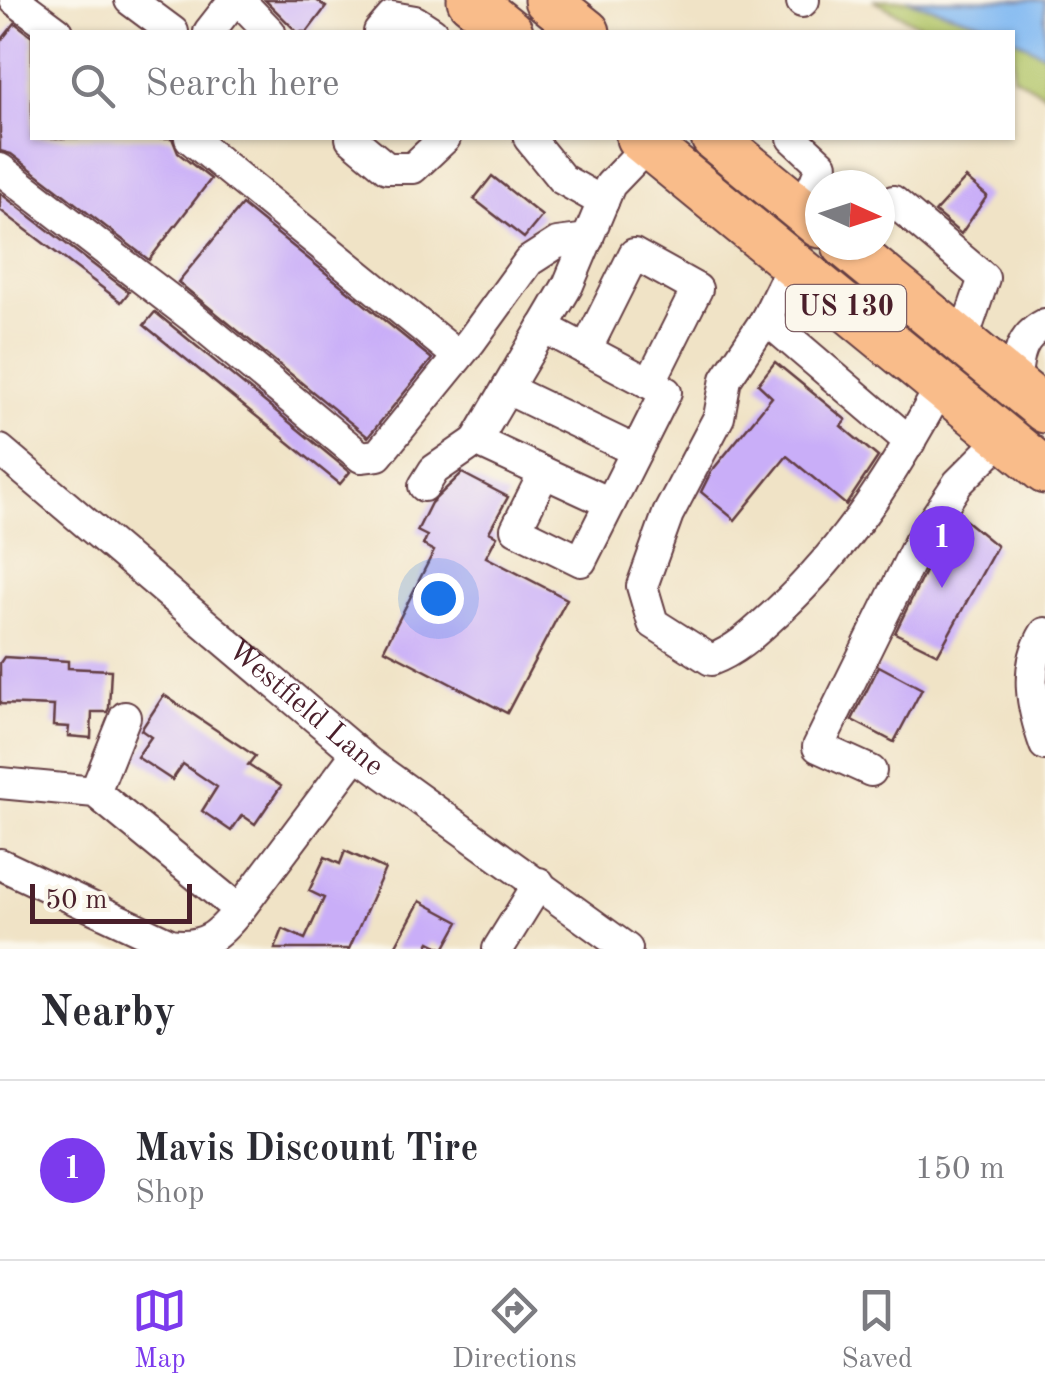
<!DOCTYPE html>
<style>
:root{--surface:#fff;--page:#f7f7f7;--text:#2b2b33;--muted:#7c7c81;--line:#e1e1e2;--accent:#7c3aed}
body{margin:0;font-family:"Old Standard TT",serif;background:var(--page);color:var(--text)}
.compass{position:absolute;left:805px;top:170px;width:90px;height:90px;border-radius:50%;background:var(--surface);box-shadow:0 2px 8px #0004;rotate:93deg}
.scale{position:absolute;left:30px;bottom:25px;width:162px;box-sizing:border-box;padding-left:10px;border:5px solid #4a1f2b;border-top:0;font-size:28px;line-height:35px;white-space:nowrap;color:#4a1f2b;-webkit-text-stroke:8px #fbf7ec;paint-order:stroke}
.you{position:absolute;left:438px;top:598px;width:35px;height:35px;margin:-25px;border:8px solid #fff;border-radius:50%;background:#1a73e8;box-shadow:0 0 0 15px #1a73e833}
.badge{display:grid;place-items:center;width:65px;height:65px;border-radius:50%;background:var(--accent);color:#fff;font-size:32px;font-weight:700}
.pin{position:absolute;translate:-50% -82px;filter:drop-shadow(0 2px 5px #0008)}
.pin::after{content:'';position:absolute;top:52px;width:35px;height:30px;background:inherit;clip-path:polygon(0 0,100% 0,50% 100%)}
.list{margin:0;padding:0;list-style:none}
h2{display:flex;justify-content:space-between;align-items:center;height:130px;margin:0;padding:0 40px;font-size:42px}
h2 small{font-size:32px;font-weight:400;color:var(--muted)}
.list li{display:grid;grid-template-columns:65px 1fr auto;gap:30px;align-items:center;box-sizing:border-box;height:180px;padding:0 40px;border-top:2px solid var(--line)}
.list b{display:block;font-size:38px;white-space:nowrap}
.list p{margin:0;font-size:32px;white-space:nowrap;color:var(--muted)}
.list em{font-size:32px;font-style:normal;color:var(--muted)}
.icon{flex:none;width:55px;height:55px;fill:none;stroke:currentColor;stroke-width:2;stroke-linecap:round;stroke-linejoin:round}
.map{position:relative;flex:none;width:1045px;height:949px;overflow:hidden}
.search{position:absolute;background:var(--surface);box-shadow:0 2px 8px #0004;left:30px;right:30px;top:30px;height:110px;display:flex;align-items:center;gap:25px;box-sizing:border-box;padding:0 35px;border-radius:0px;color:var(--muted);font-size:38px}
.sheet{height:310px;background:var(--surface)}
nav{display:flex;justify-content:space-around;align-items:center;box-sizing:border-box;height:140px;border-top:2px solid var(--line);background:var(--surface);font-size:28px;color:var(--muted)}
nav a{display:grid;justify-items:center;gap:5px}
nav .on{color:var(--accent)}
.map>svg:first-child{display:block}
</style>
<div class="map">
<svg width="1045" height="949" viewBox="0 0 1045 949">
<rect width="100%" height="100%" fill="#fbf7ec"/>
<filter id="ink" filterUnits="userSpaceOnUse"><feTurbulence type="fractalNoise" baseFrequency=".01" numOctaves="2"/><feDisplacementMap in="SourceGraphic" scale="20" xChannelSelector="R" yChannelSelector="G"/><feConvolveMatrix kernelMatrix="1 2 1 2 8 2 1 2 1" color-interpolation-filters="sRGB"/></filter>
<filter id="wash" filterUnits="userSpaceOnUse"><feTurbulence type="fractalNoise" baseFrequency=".0048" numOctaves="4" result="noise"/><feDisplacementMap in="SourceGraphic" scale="40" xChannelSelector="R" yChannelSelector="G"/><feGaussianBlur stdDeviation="2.25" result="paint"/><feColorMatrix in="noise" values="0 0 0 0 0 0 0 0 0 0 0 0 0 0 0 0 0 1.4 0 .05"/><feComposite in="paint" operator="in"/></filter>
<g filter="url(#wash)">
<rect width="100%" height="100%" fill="#f0e3c6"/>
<path fill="#b3c66a" stroke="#7e724a" stroke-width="2.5" d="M 873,0 L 1045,0 L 1045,94 L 1013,76 L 1012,32 L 932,32 Z"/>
<path fill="#83baf2" stroke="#666c8e" stroke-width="2.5" d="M 907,0 L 1045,0 L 1045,55 L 1013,38 L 1012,32 Z"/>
<g id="blocks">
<path fill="#c9aef8" d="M 265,0 L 316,0 L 326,7 L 307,32 L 297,32 Z
M 15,23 L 32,36 L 32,138 L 172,138 L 178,153 L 211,179 L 149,260 L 11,154 L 0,151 L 0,42 Z
M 492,176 L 542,216 L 524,238 L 474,199 Z
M 966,178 L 987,196 L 961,234 L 935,212 Z
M 0,193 L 129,292 L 121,302 L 0,210 Z
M 242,205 L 432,359 L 368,437 L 178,282 Z
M 155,312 L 350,472 L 340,484 L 144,325 Z
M 775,362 L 846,420 L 841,426 L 878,457 L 846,505 L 787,456 L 735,520 L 701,492 L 711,472 L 772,397 L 758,384 Z
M 462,473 L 508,497 L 489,532 L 497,536 L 486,557 L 567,599 L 507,713 L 384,649 L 434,551 L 423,545 L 427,536 L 417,531 L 431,503 Z
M 959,515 L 997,546 L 938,654 L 895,633 L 935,551 Z
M 4,657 L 68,661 L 68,668 L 111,670 L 109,708 L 107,712 L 92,712 L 91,738 L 68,736 L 69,727 L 53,726 L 54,706 L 0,704 L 0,663 Z
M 879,666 L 922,689 L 894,742 L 852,720 Z
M 164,695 L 255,756 L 248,765 L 281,786 L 255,824 L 242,815 L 231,831 L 202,811 L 217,787 L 183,764 L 172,780 L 137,757 L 151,737 L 141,730 Z
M 345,851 L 385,869 L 349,949 L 275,949 L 283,929 L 305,939 L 324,898 L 309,891 L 325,857 L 340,864 Z
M 420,901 L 459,922 L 444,949 L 430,942 L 426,949 L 394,949 Z"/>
</g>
</g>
<g filter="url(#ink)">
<use href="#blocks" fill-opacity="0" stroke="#633c42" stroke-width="2.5"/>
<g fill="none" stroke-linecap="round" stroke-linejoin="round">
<defs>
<g id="minor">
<path d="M 15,0 L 58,32"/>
<path d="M 130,0 L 173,32"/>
<path d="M 239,0 L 270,32"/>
<path d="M 802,2 L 804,0"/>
<path d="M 209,32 L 234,0"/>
<path d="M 379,32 L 392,17 L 415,21 L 432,32"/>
<path d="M 190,138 L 458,356"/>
<path d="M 351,138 L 387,168 L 413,168 L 445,138"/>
<path d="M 529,138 L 562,179 L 603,202"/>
<path d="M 793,138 L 822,165 L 803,211"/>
<path d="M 0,169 L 191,316 L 361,457 L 378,455 L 471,341 L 529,261 L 557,243 L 588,239"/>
<path d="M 880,208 L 893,201 L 984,278 L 962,342"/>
<path d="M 793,264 L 766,319 L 726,379 L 719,417 L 668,514 L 642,586 L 653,623 L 711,660 C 739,649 756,631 778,611 C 849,545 895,470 941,386"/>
<path d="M 766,319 L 910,442"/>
<path d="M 543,327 L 666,392 L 581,561 L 516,529 L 544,473"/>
<path d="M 586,350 L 634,254 L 697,289 L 650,383"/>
<path d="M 1015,386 C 1018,358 1018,338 1045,324"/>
<path d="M 507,389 L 636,451"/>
<path id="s1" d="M 0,450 L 368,762 L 627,949"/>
<path d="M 424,486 L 434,470 L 476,441"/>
<path d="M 610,503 L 476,441 L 568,285 L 610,185 L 655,138"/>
<path d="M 1045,633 C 1023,668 1032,708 1045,745"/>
<path d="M 871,771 L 818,747 L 919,542 L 958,483 L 1004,437"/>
<path d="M 0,783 L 95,792 L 239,910 C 219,935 205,949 170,944 L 0,864"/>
<path d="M 95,792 L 125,717"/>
<path d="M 239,910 L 357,753"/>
<path d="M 498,949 L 539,883"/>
</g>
<path id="highway" d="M 470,0 L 510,32
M 547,0 L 587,32
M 639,138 L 1045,471
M 714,138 L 820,225
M 845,245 L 1045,410"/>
</defs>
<use href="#minor" stroke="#633c42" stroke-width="34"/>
<use href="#highway" stroke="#633c42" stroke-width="49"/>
<use href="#minor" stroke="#fff" stroke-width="30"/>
<use href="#highway" stroke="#f9bc8a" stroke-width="45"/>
</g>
</g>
<g text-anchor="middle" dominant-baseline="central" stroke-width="8" stroke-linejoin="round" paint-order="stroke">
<rect fill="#fbf7ec" stroke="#7f6065" stroke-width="2.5" x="786" y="285" width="120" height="46" rx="8"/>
<g font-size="28" font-weight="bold" fill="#4a1f2b">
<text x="846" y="308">US 130</text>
</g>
<g font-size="30" fill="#4a1f2b" stroke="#fbf7ec">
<text stroke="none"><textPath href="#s1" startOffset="400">Westfield Lane</textPath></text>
</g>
</g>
</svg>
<svg class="compass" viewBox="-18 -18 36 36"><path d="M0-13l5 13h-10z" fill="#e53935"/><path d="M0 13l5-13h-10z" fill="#7c7c81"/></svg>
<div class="scale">50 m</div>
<div class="you"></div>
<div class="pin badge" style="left:942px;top:588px">1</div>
<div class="search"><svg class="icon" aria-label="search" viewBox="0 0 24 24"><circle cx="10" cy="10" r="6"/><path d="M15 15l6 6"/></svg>Search here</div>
</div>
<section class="sheet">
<h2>Nearby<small></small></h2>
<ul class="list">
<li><span class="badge">1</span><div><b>Mavis Discount Tire</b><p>Shop</p></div><em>150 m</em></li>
</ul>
</section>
<nav>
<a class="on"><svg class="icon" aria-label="map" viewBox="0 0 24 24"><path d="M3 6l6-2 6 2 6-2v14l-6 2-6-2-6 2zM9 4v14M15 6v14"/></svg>Map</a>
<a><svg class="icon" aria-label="directions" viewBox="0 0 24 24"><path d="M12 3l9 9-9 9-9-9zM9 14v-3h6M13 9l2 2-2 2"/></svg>Directions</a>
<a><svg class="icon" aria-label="saved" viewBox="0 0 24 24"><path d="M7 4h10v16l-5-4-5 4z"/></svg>Saved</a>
</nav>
